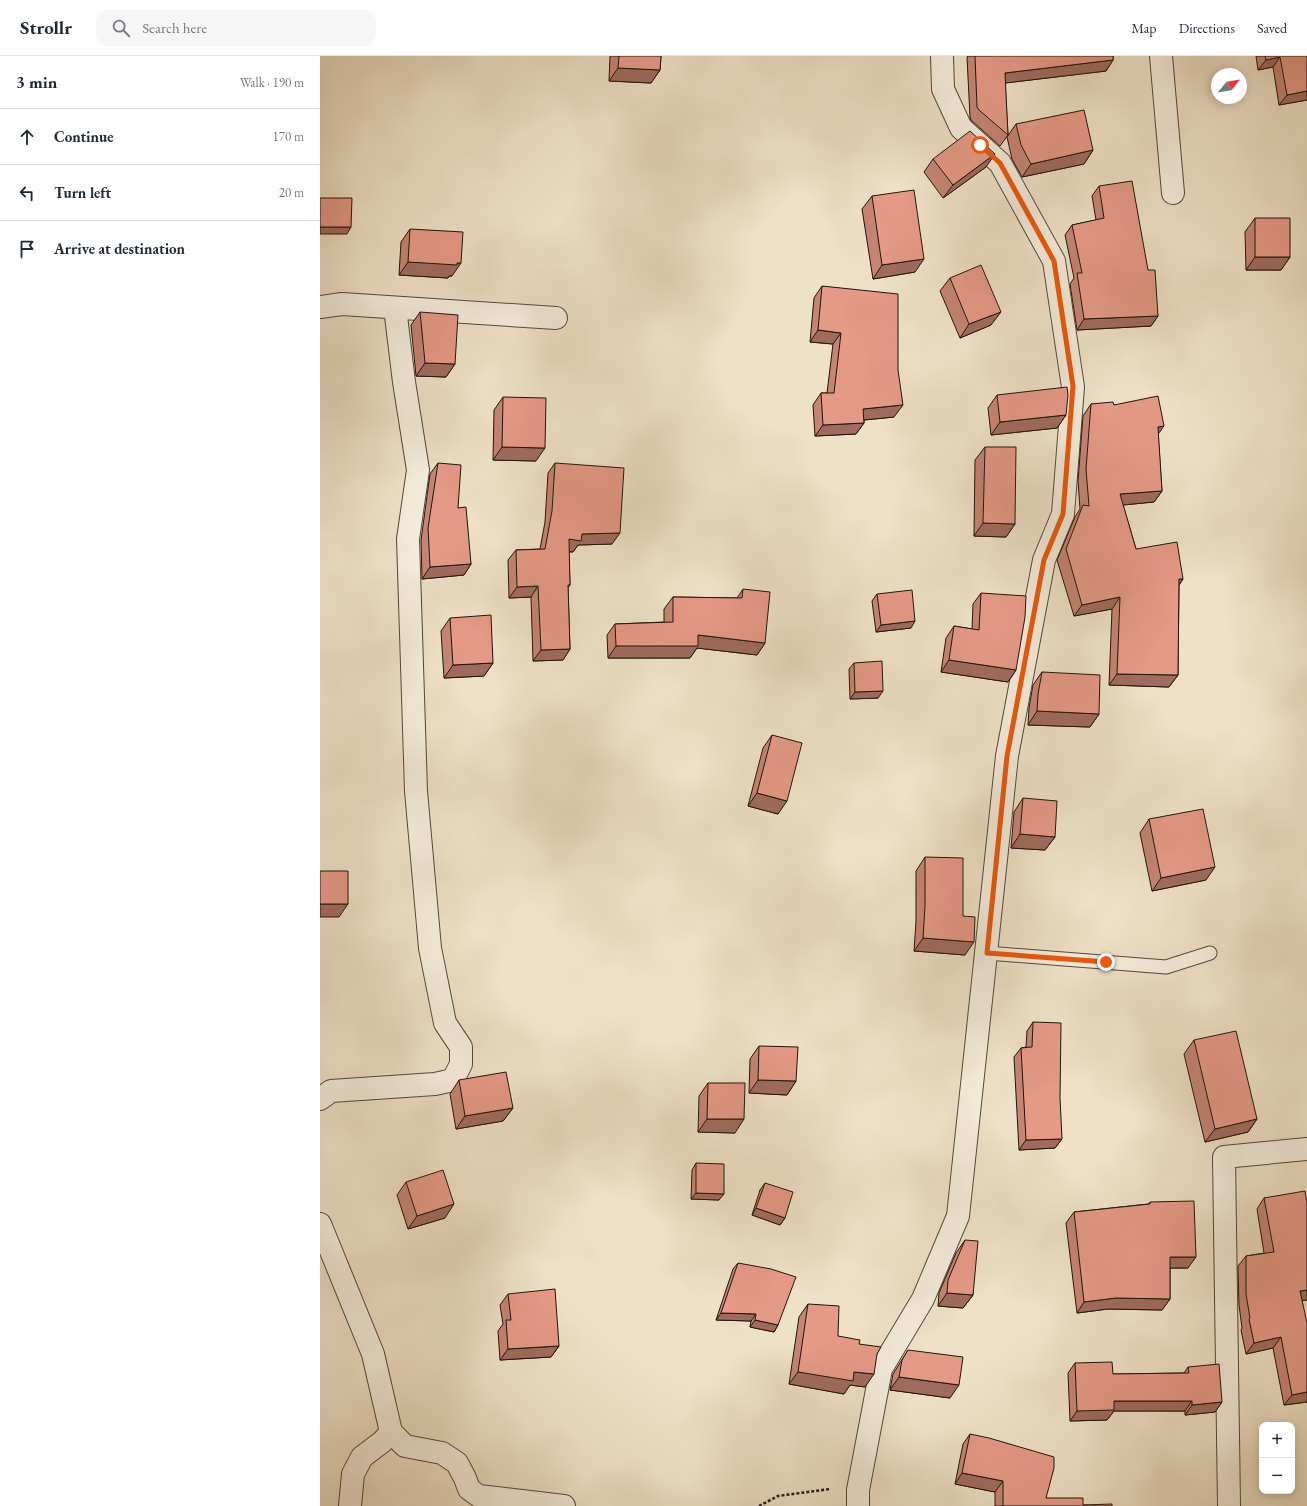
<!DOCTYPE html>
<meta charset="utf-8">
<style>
:root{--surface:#fff;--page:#f6f6f7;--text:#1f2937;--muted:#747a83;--line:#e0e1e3}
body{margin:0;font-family:"EB Garamond",serif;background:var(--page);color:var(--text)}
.controls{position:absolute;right:12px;bottom:12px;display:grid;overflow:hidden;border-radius:8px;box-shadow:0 2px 10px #0003}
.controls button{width:36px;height:36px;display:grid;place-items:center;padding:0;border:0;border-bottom:1px solid var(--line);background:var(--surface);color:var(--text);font:20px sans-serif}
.compass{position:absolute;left:891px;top:12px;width:36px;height:36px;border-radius:50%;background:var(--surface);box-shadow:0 2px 10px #0003;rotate:60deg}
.stop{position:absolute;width:12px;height:12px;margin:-9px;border:3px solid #ea580c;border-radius:50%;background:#fff}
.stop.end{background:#ea580c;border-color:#fff;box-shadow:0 1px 4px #0008}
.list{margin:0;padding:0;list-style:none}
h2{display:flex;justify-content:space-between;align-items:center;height:52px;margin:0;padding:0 16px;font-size:17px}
h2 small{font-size:13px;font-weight:400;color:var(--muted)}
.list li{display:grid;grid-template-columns:26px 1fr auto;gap:12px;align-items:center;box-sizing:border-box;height:56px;padding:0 16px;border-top:1px solid var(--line)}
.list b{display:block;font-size:15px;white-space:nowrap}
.list em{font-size:13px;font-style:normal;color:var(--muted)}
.icon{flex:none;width:22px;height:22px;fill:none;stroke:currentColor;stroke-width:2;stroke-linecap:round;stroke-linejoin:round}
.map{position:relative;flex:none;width:987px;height:1450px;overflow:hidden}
header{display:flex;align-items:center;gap:24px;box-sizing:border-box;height:56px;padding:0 20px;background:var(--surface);border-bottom:1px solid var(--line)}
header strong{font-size:19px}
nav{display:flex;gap:22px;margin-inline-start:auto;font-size:14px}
.search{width:280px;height:36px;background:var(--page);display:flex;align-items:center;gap:10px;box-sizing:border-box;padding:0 14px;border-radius:12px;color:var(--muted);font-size:15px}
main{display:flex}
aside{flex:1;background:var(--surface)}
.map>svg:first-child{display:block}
</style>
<header>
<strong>Strollr</strong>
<div class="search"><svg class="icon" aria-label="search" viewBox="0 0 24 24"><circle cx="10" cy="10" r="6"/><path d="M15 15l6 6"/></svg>Search here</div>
<nav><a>Map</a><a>Directions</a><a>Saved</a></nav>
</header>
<main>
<aside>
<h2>3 min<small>Walk · 190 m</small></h2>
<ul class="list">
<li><svg class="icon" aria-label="ahead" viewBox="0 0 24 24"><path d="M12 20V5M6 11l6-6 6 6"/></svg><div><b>Continue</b></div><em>170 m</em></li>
<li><svg class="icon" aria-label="left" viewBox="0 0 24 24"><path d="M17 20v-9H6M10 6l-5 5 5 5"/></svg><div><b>Turn left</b></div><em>20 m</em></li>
<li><svg class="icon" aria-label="arrive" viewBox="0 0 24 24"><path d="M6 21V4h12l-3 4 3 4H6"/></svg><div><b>Arrive at destination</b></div></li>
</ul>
</aside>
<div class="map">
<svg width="987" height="1450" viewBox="0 0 987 1450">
<rect width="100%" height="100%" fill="#eee1c7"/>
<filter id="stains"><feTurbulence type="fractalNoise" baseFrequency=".005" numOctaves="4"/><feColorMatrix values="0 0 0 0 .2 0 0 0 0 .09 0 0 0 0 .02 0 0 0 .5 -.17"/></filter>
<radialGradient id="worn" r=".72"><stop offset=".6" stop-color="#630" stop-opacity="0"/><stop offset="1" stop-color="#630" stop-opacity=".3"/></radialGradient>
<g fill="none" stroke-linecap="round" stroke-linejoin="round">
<defs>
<path id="service" d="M 667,897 L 846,911 L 890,897"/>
<path id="minor" d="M 841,0 L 853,137
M 0,251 L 22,248 L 236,262
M 0,1043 L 11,1035 L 115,1028 L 133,1024 L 141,1008 L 141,991 L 125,967 L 110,892 L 96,735 L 88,483 L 98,414 L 84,326 L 75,252
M 0,1168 L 53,1298 L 71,1376 L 62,1386 L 42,1401 L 33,1418 L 30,1450
M 71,1376 L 85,1390 L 122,1397 L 137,1407 L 145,1422 L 149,1433 L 159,1440 L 244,1450
M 538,1450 L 538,1434 L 561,1313 L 603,1243 L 638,1160 L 687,700 L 724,504 L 743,458 L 753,331 L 734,205 L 680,107 L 641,72 L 623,33 L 622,0
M 909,1450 L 904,1101 L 987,1093"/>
</defs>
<use href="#service" stroke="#54483c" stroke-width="15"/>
<use href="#minor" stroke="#54483c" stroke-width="24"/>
<path stroke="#21150d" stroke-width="2.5" stroke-dasharray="3 2" stroke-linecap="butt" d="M 439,1450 L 458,1440 L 510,1433"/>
<use href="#service" stroke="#f4ecdb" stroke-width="13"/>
<use href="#minor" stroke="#f4ecdb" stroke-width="22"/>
</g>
<path fill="#c58474" stroke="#21150d" d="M 290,0 L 341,0 L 340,14 L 331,27 L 289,25 Z
M 648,0 L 793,0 L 793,4 L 786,15 L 685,27 L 688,79 L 680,90 L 651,64 L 650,61 L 647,1 Z
M 936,0 L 987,0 L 987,44 L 959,49 L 953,11 L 938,14 Z
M 696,68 L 773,94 L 764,108 L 702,121 L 692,103 L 687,81 Z
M 613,103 L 666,111 L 623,142 L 604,116 Z
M 779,130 L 828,214 L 838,260 L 831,270 L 757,274 L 750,228 L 754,222 L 745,179 L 752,169 L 776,164 L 772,140 Z
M 552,140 L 595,216 L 553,223 L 542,153 Z
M 935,162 L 970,201 L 961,214 L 926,214 L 925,176 Z
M 90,173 L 132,220 L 129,220 L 128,222 L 79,219 L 81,186 Z
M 630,222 L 671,269 L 640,282 L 620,235 Z
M 502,230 L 574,361 L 544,364 L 544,367 L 536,378 L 495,380 L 493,349 L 501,337 L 507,337 L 513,288 L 490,286 L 494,242 Z
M 100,256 L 135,308 L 126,321 L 96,320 L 91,269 Z
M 677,339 L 746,359 L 737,372 L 671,379 L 668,352 Z
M 183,341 L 216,405 L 173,404 L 174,354 Z
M 771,348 L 794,349 L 838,378 L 842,435 L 834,446 L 803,449 L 816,493 L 863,523 L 859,529 L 858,619 L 849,631 L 789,629 L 792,553 L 754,560 L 737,504 L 755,461 L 760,453 L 758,425 L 763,360 Z
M 665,391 L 695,468 L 686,481 L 654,480 L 655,404 Z
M 118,407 L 138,452 L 151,508 L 144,519 L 102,523 L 101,484 L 110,418 Z
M 235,407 L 292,488 L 258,489 L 253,496 L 249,496 L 250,529 L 248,532 L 250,593 L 243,604 L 213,605 L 211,541 L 189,542 L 188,504 L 196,494 L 220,493 L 225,466 L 228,417 Z
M 423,533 L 445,587 L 437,599 L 377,592 L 370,602 L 288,602 L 287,579 L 295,568 L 344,566 L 344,553 L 353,541 L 417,542 Z
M 661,537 L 696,614 L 688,626 L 621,616 L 626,582 L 634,570 L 652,573 L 653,548 Z
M 557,538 L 591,572 L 556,576 L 552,545 Z
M 130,562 L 173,607 L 164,620 L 124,622 L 121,575 Z
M 534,607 L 558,642 L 530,643 L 529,613 Z
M 722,616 L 779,658 L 770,671 L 708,669 L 709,652 L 713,629 Z
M 452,679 L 458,758 L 428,750 L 443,692 Z
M 703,742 L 735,781 L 725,794 L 691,792 L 694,756 Z
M 829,763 L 886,824 L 832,835 L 820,777 Z
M 605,801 L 643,860 L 645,899 L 594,895 L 596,865 L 596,815 Z
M 713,966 L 742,1083 L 735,1092 L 699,1094 L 694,1001 L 701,992 L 706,991 L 707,975 Z
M 874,984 L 937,1063 L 928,1076 L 885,1086 L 864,998 Z
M 439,990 L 476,1025 L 467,1039 L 429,1037 L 430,1003 Z
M 139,1024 L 193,1052 L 183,1065 L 136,1073 L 130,1038 Z
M 388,1027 L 415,1077 L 378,1076 L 379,1040 Z
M 376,1107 L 399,1144 L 371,1143 L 372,1114 Z
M 86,1126 L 125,1162 L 88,1173 L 77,1139 Z
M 445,1127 L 465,1162 L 460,1169 L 432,1159 L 440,1134 Z
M 944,1142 L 987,1147 L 987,1244 L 982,1244 L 987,1346 L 964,1349 L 953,1292 L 926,1298 L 921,1274 L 922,1272 L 919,1249 L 918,1210 L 926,1200 L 944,1197 L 937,1153 Z
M 830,1146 L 868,1212 L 850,1212 L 850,1243 L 842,1254 L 788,1253 L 757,1257 L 746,1167 L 754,1156 L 828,1148 Z
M 645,1184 L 653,1239 L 643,1252 L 618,1250 L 619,1237 L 636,1197 Z
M 418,1207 L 458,1269 L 454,1276 L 430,1271 L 431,1265 L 396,1264 L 413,1213 Z
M 188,1238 L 239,1290 L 231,1301 L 180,1304 L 178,1275 L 183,1268 L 180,1249 Z
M 488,1248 L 518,1280 L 539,1288 L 557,1298 L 545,1331 L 530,1329 L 524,1338 L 469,1328 L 479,1261 Z
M 588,1294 L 630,1342 L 570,1334 L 573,1318 Z
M 755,1307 L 793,1318 L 864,1317 L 868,1311 L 902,1346 L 895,1356 L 865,1359 L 865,1355 L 794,1355 L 787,1364 L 750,1365 L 748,1317 Z
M 650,1378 L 726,1442 L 763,1449 L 792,1450 L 675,1450 L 675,1436 L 635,1428 L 643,1388 Z"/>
<path fill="#a06b5e" stroke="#21150d" d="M 960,1 L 953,11 L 938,14 L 946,4 Z
M 793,4 L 786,15 L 677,28 L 685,17 Z
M 298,12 L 340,14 L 331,27 L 289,25 Z
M 987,35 L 987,44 L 959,49 L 967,39 Z
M 773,94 L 764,108 L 702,121 L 711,108 Z
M 675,98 L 666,111 L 623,142 L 633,129 Z
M 0,171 L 31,171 L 27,178 L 0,178 Z
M 935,201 L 970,201 L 961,214 L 926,214 Z
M 604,203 L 595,216 L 553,223 L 562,209 Z
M 88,206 L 137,207 L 141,207 L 132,220 L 129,220 L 128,222 L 79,219 Z
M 681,256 L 671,269 L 640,282 L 649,268 Z
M 838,260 L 831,270 L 757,274 L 764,263 Z
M 498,274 L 521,277 L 513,288 L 490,286 Z
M 105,307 L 135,308 L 126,321 L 96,320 Z
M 583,349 L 574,361 L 534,365 L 543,353 Z
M 746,359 L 737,372 L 671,379 L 680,366 Z
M 544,367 L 536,378 L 495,380 L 503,369 Z
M 844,370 L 836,381 L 838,371 Z
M 182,391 L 225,392 L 216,405 L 173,404 Z
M 842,435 L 834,446 L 792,450 L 800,438 Z
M 663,467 L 695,468 L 686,481 L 654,480 Z
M 300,477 L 292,488 L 258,489 L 253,496 L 241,494 L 249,483 L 262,478 Z
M 151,508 L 144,519 L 102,523 L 110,511 Z
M 859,523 L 863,523 L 855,535 Z
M 218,530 L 211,541 L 189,542 L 197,531 Z
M 800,541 L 792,553 L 754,560 L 762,549 Z
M 595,565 L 591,572 L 556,576 L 561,569 Z
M 378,579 L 445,587 L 437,599 L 377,592 L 370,602 L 288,602 L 296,590 Z
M 250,593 L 243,604 L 213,605 L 221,594 Z
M 629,604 L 696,614 L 688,626 L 621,616 Z
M 173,607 L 164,620 L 124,622 L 133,609 Z
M 797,618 L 858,619 L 849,631 L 789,629 Z
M 563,635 L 558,642 L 530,643 L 535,636 Z
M 717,655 L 779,658 L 770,671 L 708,669 Z
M 437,737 L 467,745 L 458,758 L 428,750 Z
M 700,778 L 735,781 L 725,794 L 691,792 Z
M 895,811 L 886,824 L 832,835 L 841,822 Z
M 0,848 L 28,848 L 19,861 L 0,861 Z
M 603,882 L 654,886 L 645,899 L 594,895 Z
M 438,1024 L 476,1025 L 467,1039 L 429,1037 Z
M 193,1052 L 183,1065 L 136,1073 L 145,1060 Z
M 387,1063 L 424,1063 L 415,1077 L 378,1076 Z
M 937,1063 L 928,1076 L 885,1086 L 895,1073 Z
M 742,1083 L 735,1092 L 699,1094 L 706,1084 Z
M 376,1137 L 404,1138 L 399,1144 L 371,1143 Z
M 134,1148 L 125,1162 L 88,1173 L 97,1160 Z
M 436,1152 L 465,1162 L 460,1169 L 432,1159 Z
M 850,1201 L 876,1201 L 868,1212 L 842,1212 Z
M 987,1234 L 987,1244 L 973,1246 L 980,1235 Z
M 627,1237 L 653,1239 L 643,1252 L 618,1250 Z
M 796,1242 L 850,1243 L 842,1254 L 788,1253 L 757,1257 L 764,1246 Z
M 401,1257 L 436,1258 L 431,1265 L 396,1264 Z
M 435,1264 L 458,1269 L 454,1276 L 430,1271 Z
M 961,1281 L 953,1292 L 926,1298 L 934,1287 Z
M 239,1290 L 231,1301 L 180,1304 L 188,1293 Z
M 478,1316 L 534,1316 L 554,1318 L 545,1331 L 530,1329 L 524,1338 L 469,1328 Z
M 579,1321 L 639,1329 L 630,1342 L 570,1334 Z
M 987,1336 L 987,1346 L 964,1349 L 972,1339 Z
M 794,1345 L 872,1345 L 865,1355 L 794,1355 L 787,1364 L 750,1365 L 757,1355 Z
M 902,1346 L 895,1356 L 865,1359 L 872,1349 Z
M 642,1417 L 683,1425 L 675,1436 L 635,1428 Z"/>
<path fill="#e59987" stroke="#21150d" d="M 299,0 L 341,0 L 340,14 L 298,12 Z
M 655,0 L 793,0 L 793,4 L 685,17 L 688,79 L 659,54 L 657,51 Z
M 945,0 L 987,0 L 987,35 L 967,39 L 960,1 L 946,4 Z
M 764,54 L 773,94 L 711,108 L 701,89 L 696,68 Z
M 650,75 L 675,98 L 633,129 L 613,103 Z
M 812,125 L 828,214 L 835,214 L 838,260 L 764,263 L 757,217 L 762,217 L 752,169 L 784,162 L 779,130 Z
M 594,134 L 604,203 L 562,209 L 552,140 Z
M 0,142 L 32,142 L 31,171 L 0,171 Z
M 935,162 L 970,162 L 970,201 L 935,201 Z
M 90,173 L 143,176 L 141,207 L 137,207 L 137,209 L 88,206 Z
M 661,209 L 681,256 L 649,268 L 630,222 Z
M 502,230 L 578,238 L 578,314 L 583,349 L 543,353 L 544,367 L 503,369 L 501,337 L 514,337 L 521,277 L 498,274 Z
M 100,256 L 138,259 L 135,308 L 105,307 Z
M 747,331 L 748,339 L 746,359 L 680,366 L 677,339 Z
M 838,340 L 844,370 L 838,371 L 842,435 L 800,438 L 816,493 L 857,486 L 863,523 L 859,523 L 858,619 L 797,618 L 800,541 L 762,549 L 746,493 L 763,449 L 769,450 L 766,413 L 771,348 L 793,346 L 794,349 Z
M 183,341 L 226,342 L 225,392 L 182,391 Z
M 665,391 L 696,391 L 695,468 L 663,467 Z
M 118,407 L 141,409 L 138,452 L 146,451 L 151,508 L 110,511 L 108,472 Z
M 235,407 L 304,412 L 300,477 L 262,478 L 261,485 L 249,483 L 250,529 L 248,529 L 250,593 L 221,594 L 218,530 L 197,531 L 196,494 L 225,493 L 232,455 Z
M 423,533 L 450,536 L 445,587 L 378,579 L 378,590 L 296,590 L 295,568 L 353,566 L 353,541 L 422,542 Z
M 592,534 L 595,565 L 561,569 L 557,538 Z
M 661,537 L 706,540 L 705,561 L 696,614 L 629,604 L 634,570 L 659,574 Z
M 171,559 L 173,607 L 133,609 L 130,562 Z
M 562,605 L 563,635 L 535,636 L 534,607 Z
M 722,616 L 780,619 L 779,658 L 717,655 L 718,638 Z
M 452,679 L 482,687 L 467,745 L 437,737 Z
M 703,742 L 737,745 L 735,781 L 700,778 Z
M 883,753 L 895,811 L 841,822 L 829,763 Z
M 605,801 L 643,802 L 643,860 L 655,861 L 654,886 L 603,882 L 605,851 Z
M 0,815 L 28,815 L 28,848 L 0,848 Z
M 713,966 L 741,967 L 740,1042 L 742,1083 L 706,1084 L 701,992 L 712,991 Z
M 916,975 L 937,1063 L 895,1073 L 874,984 Z
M 439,990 L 478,991 L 476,1025 L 438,1024 Z
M 186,1016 L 193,1052 L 145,1060 L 139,1024 Z
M 388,1027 L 425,1027 L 424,1063 L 387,1063 Z
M 376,1107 L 404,1108 L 404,1138 L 376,1137 Z
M 123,1114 L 134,1148 L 97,1160 L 86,1126 Z
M 445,1127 L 473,1136 L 465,1162 L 436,1152 Z
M 985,1135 L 987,1147 L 987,1234 L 980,1235 L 987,1267 L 987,1336 L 972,1339 L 961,1281 L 934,1287 L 929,1263 L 930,1262 L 926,1238 L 926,1200 L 954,1196 L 944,1142 Z
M 874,1145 L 876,1201 L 850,1201 L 850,1243 L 796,1242 L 764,1246 L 754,1156 L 830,1148 L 830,1146 Z
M 645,1184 L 658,1185 L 653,1239 L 627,1237 L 628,1224 Z
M 418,1207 L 451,1213 L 476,1221 L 458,1269 L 435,1264 L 436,1258 L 401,1257 Z
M 235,1233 L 239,1290 L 188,1293 L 186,1264 L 191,1264 L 188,1238 Z
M 488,1248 L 519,1250 L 518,1280 L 540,1284 L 539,1288 L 561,1291 L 557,1298 L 554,1318 L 534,1316 L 533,1325 L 478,1316 Z
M 588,1294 L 643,1301 L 639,1329 L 579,1321 L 582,1304 Z
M 792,1306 L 793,1318 L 869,1317 L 868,1311 L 899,1308 L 902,1346 L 872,1349 L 872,1345 L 794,1345 L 794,1354 L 757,1355 L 755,1307 Z
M 650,1378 L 669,1382 L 734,1401 L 734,1412 L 726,1442 L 763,1442 L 763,1449 L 792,1448 L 792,1450 L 683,1450 L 683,1425 L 642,1417 Z"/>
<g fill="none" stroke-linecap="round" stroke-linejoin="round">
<path stroke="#ea580c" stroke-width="5" d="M 660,89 L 680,107 L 734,205 L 753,330 L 743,458 L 724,504 L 687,700 L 667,897 L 786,906"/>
</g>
<rect width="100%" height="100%" filter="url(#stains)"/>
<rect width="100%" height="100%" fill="url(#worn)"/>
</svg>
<div class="controls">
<button>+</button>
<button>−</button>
</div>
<svg class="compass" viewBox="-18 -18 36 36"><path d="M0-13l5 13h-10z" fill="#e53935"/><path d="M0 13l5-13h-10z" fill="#747a83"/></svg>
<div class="stop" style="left:660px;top:89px"></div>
<div class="stop end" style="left:786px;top:906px"></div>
</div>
</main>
